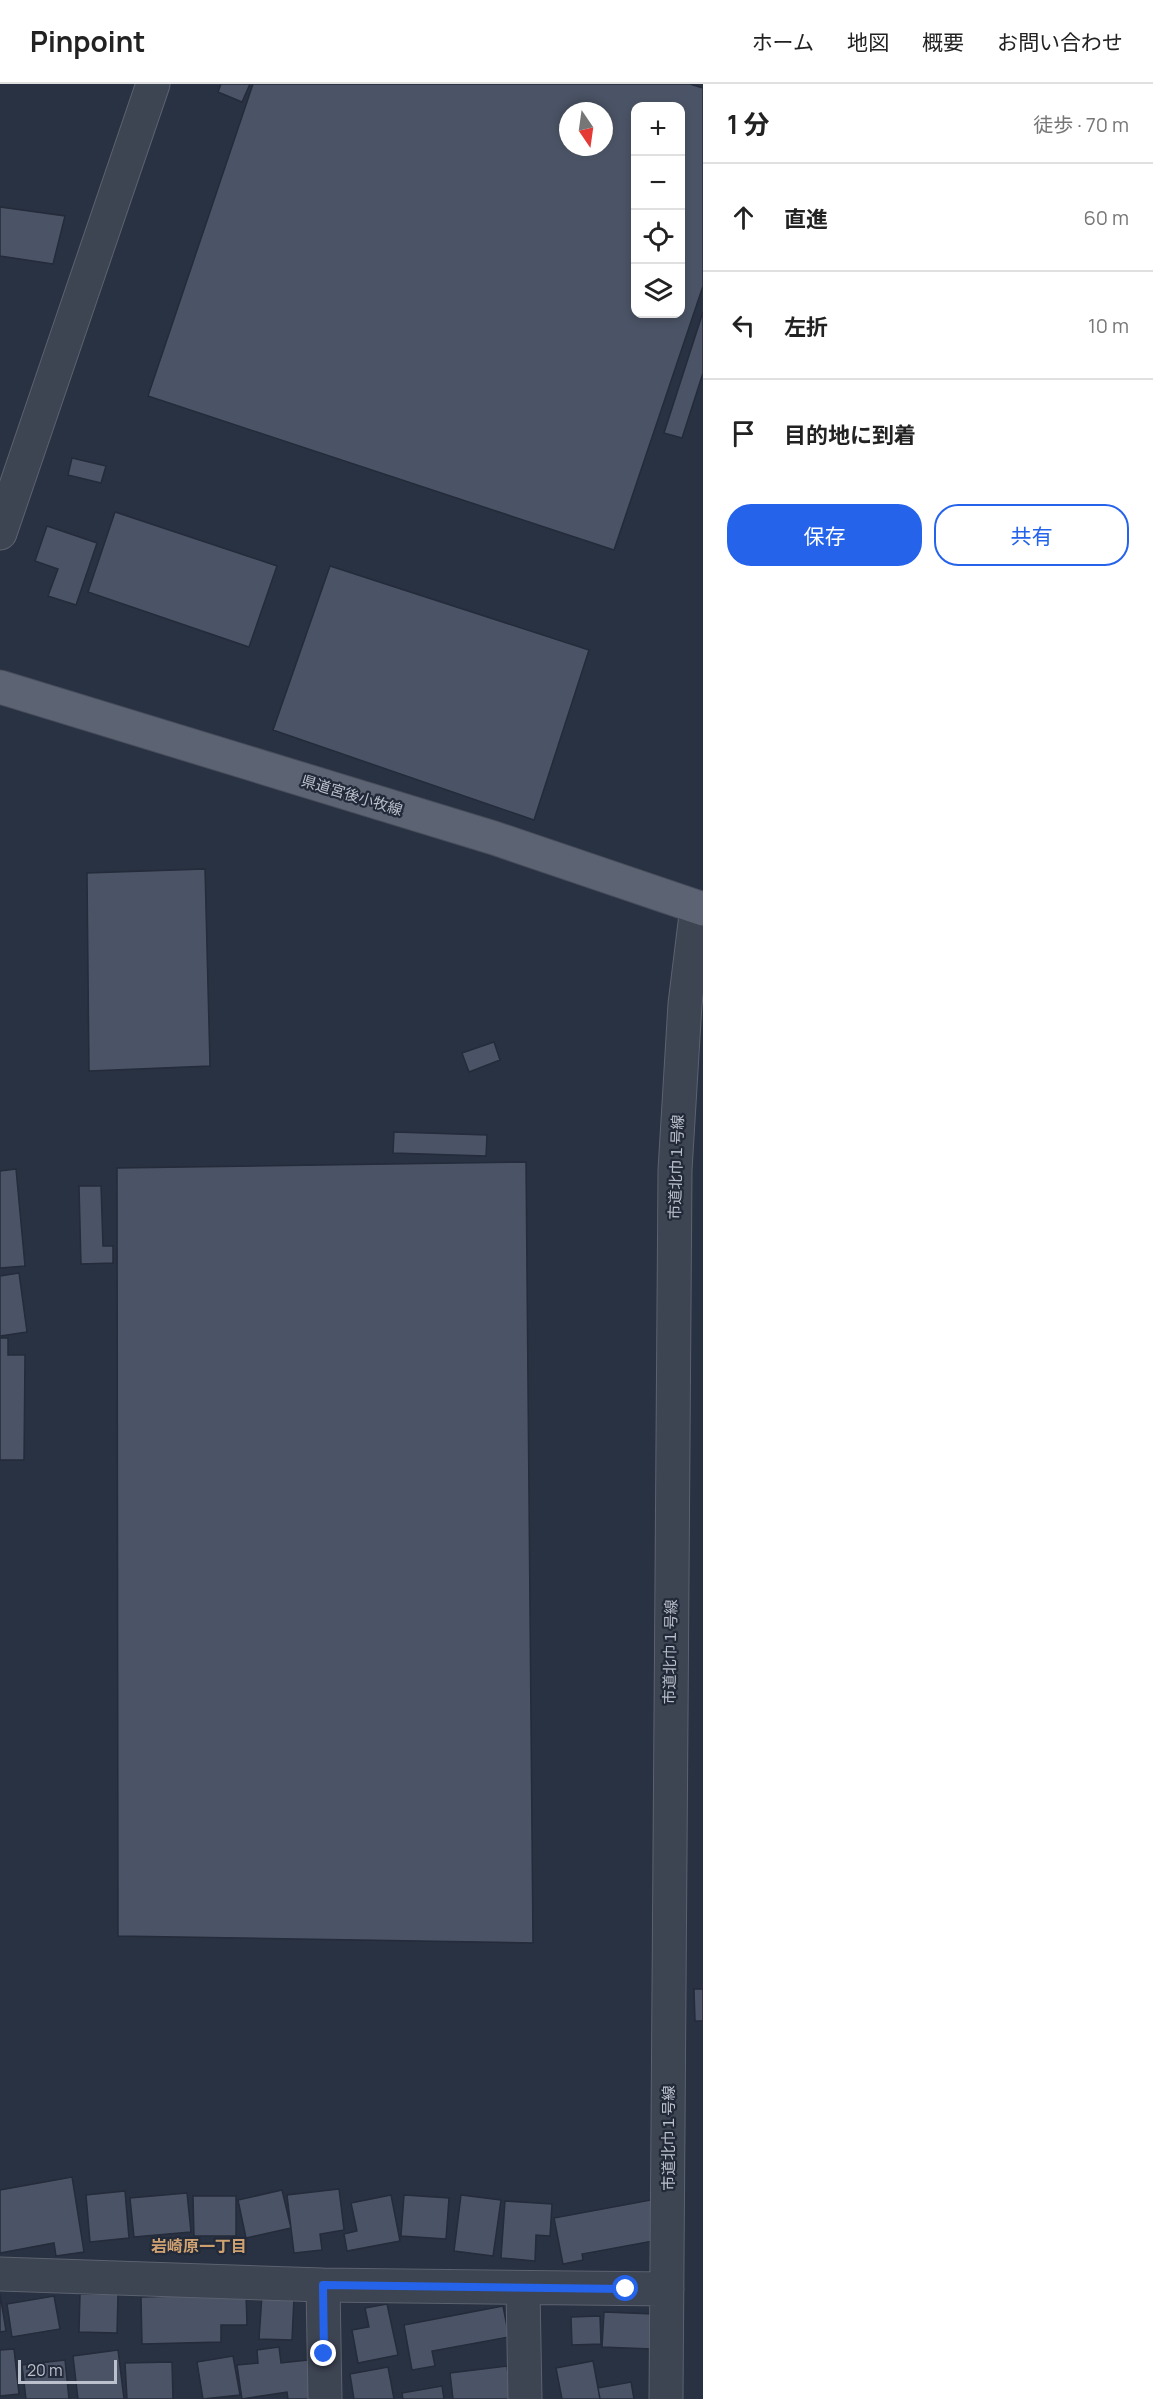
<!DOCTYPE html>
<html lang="ja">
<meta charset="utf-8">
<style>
:root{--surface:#fff;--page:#f6f6f6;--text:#222;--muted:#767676;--line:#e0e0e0;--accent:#2563eb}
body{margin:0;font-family:Manrope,"Noto Sans JP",sans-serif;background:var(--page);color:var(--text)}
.controls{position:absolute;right:18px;top:18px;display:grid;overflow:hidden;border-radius:12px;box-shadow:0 3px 9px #0003}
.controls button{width:54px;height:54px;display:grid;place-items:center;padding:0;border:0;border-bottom:2px solid var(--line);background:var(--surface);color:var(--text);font:30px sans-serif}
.compass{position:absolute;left:559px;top:18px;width:54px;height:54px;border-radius:50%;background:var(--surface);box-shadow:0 3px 9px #0003;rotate:167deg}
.scale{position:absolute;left:18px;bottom:15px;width:99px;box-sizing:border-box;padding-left:6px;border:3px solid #bbc0cc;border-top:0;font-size:16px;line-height:21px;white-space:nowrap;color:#bbc0cc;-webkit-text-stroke:4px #222938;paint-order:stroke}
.stop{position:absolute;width:18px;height:18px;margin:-14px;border:4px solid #2563eb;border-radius:50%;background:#fff}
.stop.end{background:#2563eb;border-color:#fff;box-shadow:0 2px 6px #0008}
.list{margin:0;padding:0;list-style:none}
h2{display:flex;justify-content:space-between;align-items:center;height:78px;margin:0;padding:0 24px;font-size:26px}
h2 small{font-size:20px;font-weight:400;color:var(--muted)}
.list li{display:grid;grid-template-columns:39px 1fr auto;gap:18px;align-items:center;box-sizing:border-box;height:108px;padding:0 24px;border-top:2px solid var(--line)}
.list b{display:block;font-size:22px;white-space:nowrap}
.list em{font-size:20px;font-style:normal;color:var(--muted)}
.actions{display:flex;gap:12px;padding:18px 24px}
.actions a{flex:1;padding:14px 0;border:2px solid var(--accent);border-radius:24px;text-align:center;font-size:21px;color:var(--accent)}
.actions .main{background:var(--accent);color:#fff}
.icon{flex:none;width:33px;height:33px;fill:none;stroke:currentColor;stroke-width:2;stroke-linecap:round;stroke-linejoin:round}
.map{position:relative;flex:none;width:703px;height:2315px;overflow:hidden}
header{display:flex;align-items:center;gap:36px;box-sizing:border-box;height:84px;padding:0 30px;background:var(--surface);border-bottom:2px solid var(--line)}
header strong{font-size:28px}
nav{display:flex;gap:33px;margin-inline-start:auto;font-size:21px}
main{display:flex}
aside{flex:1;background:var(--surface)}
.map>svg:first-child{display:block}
</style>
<header>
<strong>Pinpoint</strong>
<nav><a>ホーム</a><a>地図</a><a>概要</a><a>お問い合わせ</a></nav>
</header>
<main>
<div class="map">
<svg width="703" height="2315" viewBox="0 0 703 2315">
<rect width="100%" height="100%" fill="#293242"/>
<path fill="#4b5466" stroke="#242b3a" stroke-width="1.5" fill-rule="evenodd" d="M 221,0 L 250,0 L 242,18 L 218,8 Z
M 253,0 L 690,0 L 703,4 L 703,202 L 614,466 L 148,312 ZM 636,22 L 680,22 L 680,230 L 636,230 ZM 568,27 L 604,27 L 604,63 L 568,63 Z
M 0,123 L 65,132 L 53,180 L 0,172 Z
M 703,228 L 703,289 L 682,354 L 664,349 Z
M 72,374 L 106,382 L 101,399 L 68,391 Z
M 115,428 L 277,482 L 249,563 L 88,508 Z
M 47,442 L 97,459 L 76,521 L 48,512 L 58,485 L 35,477 Z
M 330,482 L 589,566 L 534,736 L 273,646 Z
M 205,785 L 210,982 L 89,987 L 87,789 Z
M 494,958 L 500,976 L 469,988 L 462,969 Z
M 394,1048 L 487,1051 L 486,1072 L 393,1069 Z
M 526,1078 L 533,1859 L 118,1852 L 117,1084 Z
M 16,1085 L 25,1182 L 0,1184 L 0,1087 Z
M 79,1102 L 101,1102 L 103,1162 L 113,1162 L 113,1179 L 81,1180 Z
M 19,1189 L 27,1248 L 0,1252 L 0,1192 Z
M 0,1254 L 8,1254 L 8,1271 L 25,1271 L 24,1376 L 0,1376 Z
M 694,1905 L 703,1905 L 703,1937 L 695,1937 Z
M 72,2093 L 84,2168 L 56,2172 L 54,2159 L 0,2169 L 0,2106 Z
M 339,2105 L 344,2146 L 320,2150 L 322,2166 L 294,2169 L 287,2111 Z
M 282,2106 L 291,2144 L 246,2154 L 238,2116 Z
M 125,2107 L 129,2154 L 90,2158 L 86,2111 Z
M 187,2109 L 191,2148 L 134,2153 L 130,2114 Z
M 391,2111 L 400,2157 L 347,2167 L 344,2150 L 357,2147 L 351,2119 Z
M 404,2111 L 449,2114 L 446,2155 L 401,2152 Z
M 461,2111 L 501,2116 L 493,2172 L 454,2167 Z
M 193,2112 L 236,2112 L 236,2152 L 194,2152 Z
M 656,2115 L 664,2155 L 582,2170 L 583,2176 L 563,2180 L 554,2134 Z
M 505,2117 L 552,2120 L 550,2152 L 536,2151 L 535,2177 L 501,2174 Z
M 0,2210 L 6,2247 L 0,2248 Z
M 80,2210 L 118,2210 L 117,2249 L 79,2248 Z
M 246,2210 L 247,2241 L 221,2241 L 221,2258 L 142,2260 L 141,2213 Z
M 262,2211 L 294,2213 L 292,2256 L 259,2255 Z
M 54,2212 L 60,2245 L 12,2253 L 7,2220 Z
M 387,2220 L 398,2271 L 358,2279 L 352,2246 L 369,2243 L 365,2224 Z
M 503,2222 L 509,2253 L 432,2267 L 435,2282 L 412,2286 L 404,2241 Z
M 604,2228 L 654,2230 L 652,2265 L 602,2263 Z
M 600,2232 L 601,2260 L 572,2261 L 571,2233 Z
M 279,2263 L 281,2279 L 308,2276 L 314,2315 L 288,2315 L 287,2308 L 242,2315 L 237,2281 L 258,2279 L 257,2266 Z
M 14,2265 L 19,2310 L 0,2312 L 0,2266 Z
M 118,2266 L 124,2315 L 78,2315 L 73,2272 Z
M 233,2272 L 240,2311 L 203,2315 L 197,2278 Z
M 65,2276 L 69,2315 L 26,2315 L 22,2281 Z
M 593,2277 L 600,2315 L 562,2315 L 556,2284 Z
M 172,2278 L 173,2315 L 127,2315 L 125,2279 Z
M 507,2282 L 511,2315 L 453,2315 L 450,2289 Z
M 388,2283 L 394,2315 L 354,2315 L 350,2290 Z
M 631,2298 L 634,2315 L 600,2315 L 598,2304 Z
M 442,2302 L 444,2315 L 403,2315 L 402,2309 Z"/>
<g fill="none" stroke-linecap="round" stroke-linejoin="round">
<defs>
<path id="minor" d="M 0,449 L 153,0
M 0,2190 L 323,2201 L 667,2205
M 323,2201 L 325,2315
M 523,2205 L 525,2315
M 666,2315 L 675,1086 L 685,920 L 697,823"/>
<path id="major" d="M 0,603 L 494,754 L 703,825"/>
</defs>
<use href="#minor" stroke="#5c626f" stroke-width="35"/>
<use href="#major" stroke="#474d5b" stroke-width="35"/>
<use href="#minor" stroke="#3d4452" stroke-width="33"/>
<use href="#major" stroke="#5c6372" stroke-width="33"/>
</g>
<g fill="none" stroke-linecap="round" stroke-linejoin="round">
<path stroke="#2563eb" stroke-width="8" d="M 324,2270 L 323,2201 L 626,2205"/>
</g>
<g text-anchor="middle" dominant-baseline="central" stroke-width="4.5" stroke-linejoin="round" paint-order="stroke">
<g font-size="15" fill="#bbc0cc" stroke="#222938">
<text transform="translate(352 711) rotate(17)">県道宮後小牧線</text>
<text transform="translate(676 1083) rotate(-88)">市道北巾１号線</text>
<text transform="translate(670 1568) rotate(-89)">市道北巾１号線</text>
<text transform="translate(668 2054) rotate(-90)">市道北巾１号線</text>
</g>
<g font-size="16" font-weight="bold" fill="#d0a271" stroke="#222938">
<text x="199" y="2162">岩崎原一丁目</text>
</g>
</g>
</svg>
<div class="controls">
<button>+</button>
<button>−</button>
<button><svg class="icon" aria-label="locate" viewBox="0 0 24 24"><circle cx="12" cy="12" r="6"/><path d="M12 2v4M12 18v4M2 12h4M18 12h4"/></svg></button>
<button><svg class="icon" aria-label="layers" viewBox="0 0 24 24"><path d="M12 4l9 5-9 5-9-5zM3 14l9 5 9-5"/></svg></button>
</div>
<svg class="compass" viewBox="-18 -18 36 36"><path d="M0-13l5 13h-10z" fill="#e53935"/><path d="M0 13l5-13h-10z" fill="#767676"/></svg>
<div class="scale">20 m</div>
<div class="stop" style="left:626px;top:2205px"></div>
<div class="stop end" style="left:324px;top:2270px"></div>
</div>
<aside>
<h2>1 分<small>徒歩 · 70 m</small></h2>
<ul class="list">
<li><svg class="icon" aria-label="ahead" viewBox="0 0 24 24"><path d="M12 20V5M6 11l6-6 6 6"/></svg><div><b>直進</b></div><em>60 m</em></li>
<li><svg class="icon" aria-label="left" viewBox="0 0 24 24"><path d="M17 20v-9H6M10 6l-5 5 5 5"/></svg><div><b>左折</b></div><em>10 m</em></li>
<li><svg class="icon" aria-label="arrive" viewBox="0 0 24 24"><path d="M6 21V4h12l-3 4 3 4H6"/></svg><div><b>目的地に到着</b></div></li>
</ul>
<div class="actions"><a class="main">保存</a><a>共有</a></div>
</aside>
</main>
